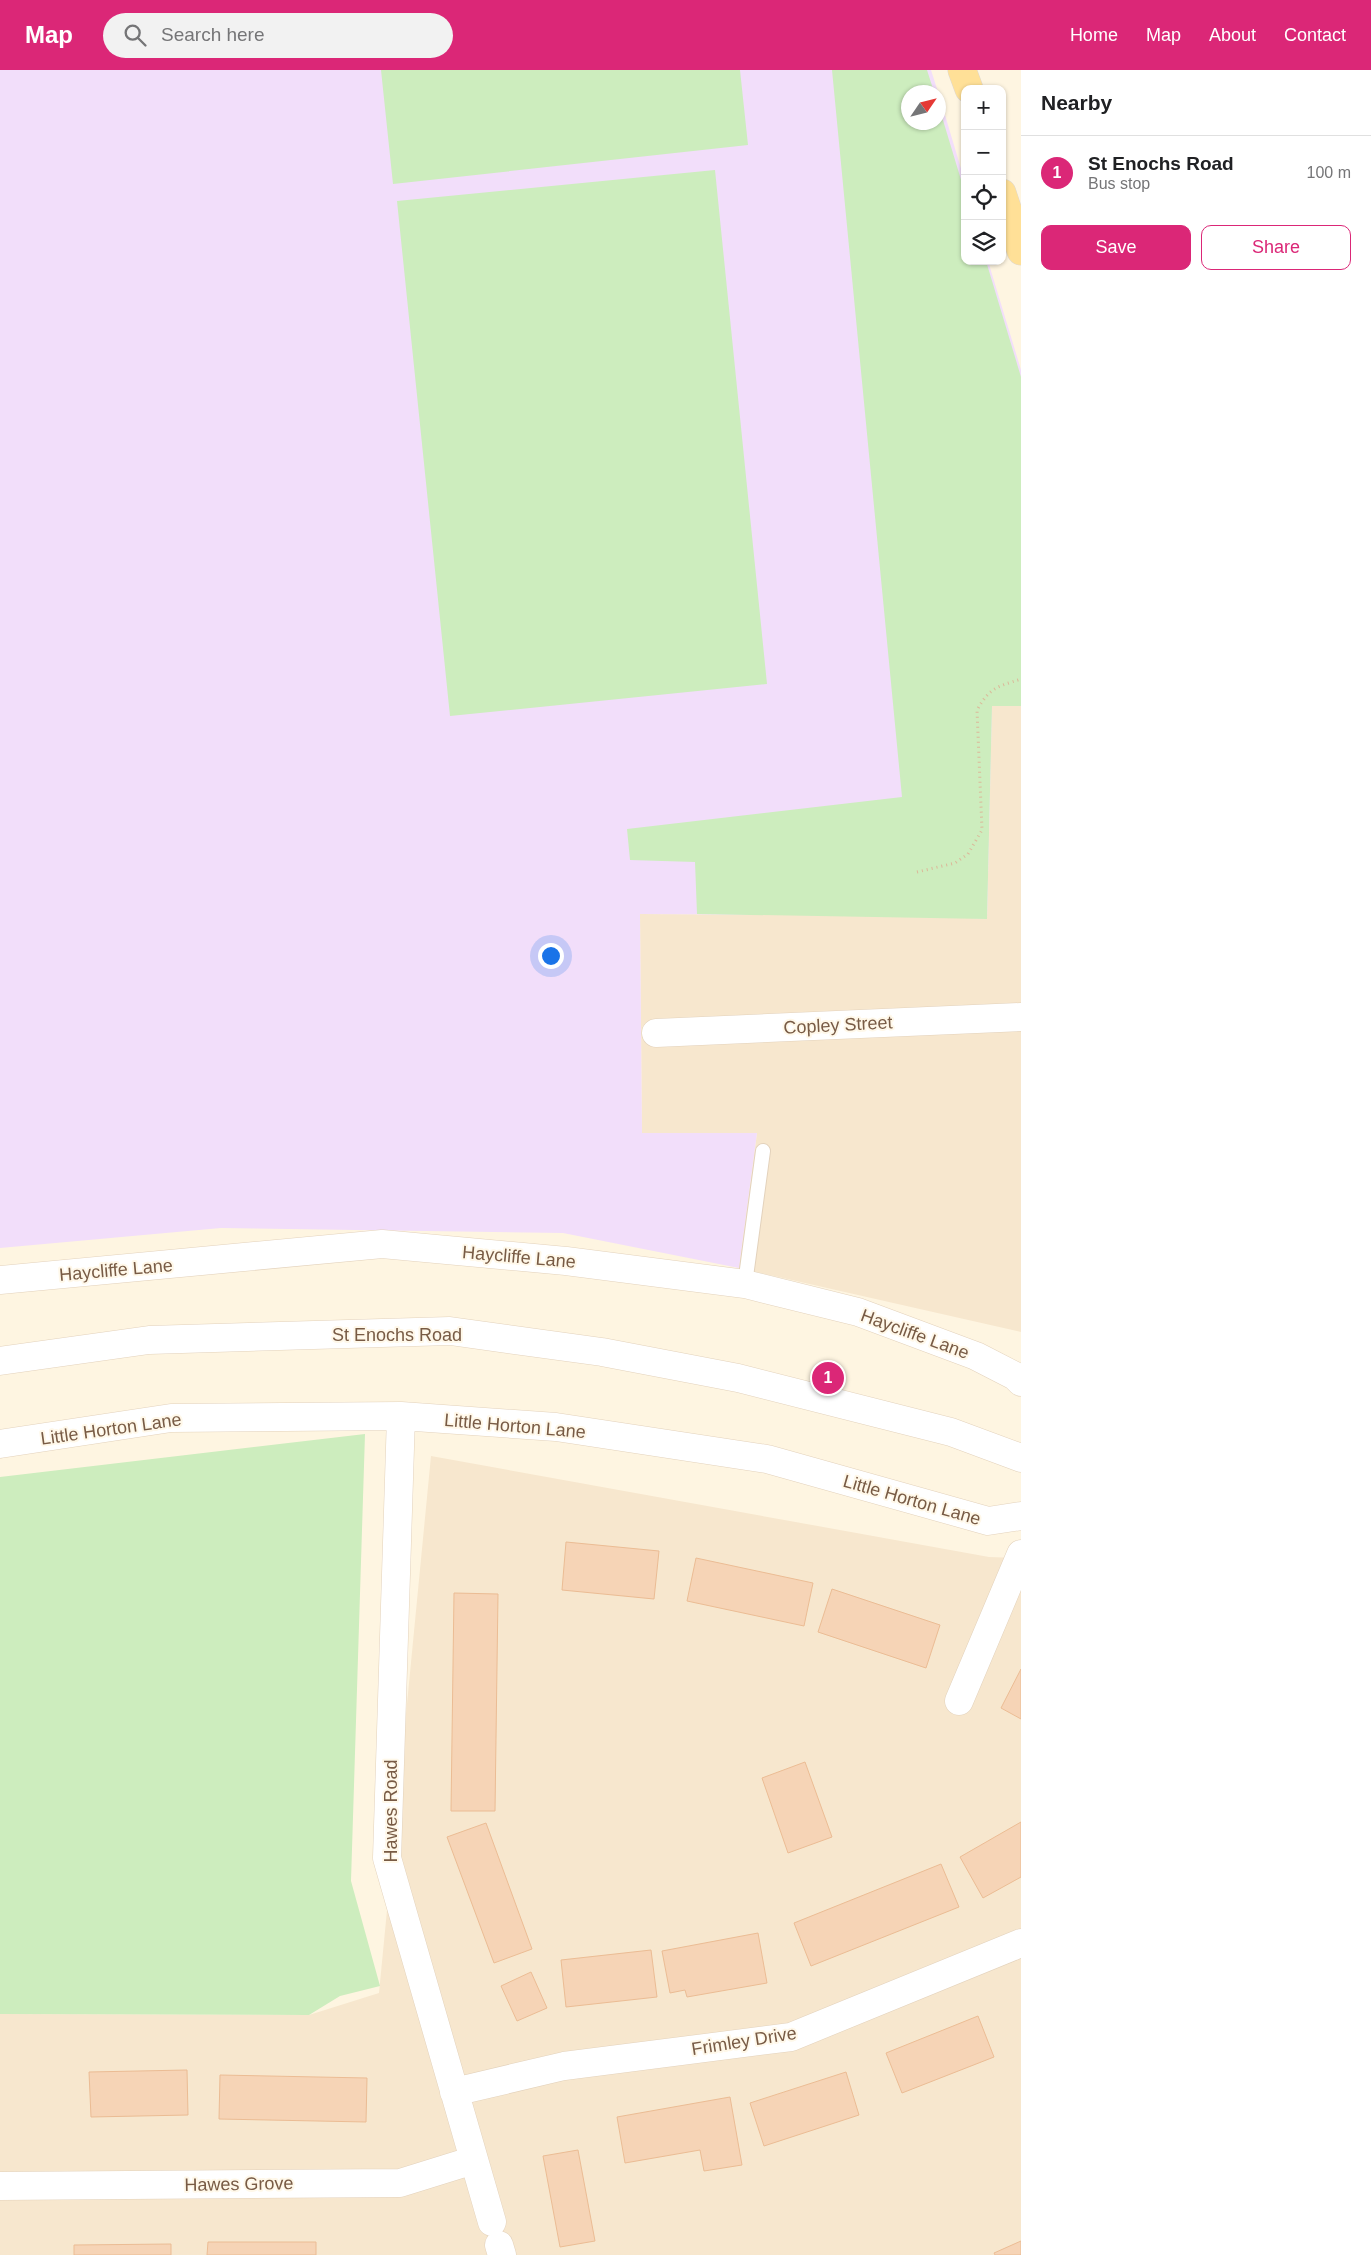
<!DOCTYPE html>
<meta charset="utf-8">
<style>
:root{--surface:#fff;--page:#f2f2f2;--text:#202124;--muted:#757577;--line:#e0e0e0;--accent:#db2777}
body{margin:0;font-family:Arial,sans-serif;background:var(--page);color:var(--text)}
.controls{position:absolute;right:15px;top:15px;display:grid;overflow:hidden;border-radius:10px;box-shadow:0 1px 4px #0004}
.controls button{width:45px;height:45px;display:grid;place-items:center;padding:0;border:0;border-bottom:1px solid var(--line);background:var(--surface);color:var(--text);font:25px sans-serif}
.compass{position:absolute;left:901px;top:15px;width:45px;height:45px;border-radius:50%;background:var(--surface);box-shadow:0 1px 4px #0004;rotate:55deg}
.you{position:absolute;left:550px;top:885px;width:18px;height:18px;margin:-12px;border:4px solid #fff;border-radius:50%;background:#1a73e8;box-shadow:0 0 0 8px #1a73e833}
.badge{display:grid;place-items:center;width:32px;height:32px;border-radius:50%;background:var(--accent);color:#fff;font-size:16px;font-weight:700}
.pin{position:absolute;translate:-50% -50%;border:2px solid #fff;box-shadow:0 1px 5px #0006}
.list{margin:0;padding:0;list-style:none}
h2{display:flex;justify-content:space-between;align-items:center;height:65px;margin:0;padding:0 20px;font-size:21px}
h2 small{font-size:16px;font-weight:400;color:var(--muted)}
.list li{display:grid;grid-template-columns:32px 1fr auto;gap:15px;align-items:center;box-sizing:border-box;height:75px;padding:0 20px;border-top:1px solid var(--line)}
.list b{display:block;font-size:19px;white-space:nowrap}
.list p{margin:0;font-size:16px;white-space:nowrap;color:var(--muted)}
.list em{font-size:16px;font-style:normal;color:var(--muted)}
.actions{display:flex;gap:10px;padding:15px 20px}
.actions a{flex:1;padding:11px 0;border:1px solid var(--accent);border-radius:10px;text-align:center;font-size:18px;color:var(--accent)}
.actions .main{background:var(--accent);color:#fff}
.icon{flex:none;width:28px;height:28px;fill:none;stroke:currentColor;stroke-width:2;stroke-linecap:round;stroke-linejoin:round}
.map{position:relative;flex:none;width:1021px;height:2185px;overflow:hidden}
header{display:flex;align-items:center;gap:30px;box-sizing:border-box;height:70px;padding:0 25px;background:var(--accent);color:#fff}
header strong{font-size:24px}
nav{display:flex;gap:28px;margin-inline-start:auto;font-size:18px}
.search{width:350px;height:45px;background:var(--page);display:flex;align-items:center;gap:12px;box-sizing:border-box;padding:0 18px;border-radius:28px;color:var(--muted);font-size:19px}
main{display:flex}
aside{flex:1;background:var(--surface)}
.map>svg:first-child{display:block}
</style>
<header>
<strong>Map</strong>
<div class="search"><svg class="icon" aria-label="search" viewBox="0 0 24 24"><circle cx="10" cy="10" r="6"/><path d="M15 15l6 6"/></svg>Search here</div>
<nav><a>Home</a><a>Map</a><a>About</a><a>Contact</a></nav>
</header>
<main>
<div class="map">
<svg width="1021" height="2185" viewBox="0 0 1021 2185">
<rect width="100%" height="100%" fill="#fef5e1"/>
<path fill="#f7e7ce" d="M 992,635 L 1021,636 L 1021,1262 L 739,1198 L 757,1063 L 642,1064 L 640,844 L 939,846 L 987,849 Z
M 431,1386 L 989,1487 L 1021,1488 L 1021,2185 L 0,2185 L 0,1944 L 309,1945 L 379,1923 Z"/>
<path fill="#f2defa" d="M 0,0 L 931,0 L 938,22 L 908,22 L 908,52 L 938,52 L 939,25 L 965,112 L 965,191 L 988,191 L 1021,300 L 1021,636 L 992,636 L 987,849 L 939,846 L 640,844 L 642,1063 L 757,1063 L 739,1198 L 563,1163 L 221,1158 L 0,1178 Z"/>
<path fill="#cdedbe" d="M 381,0 L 740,0 L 748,75 L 393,114 Z
M 832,0 L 927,0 L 934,22 L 908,22 L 908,52 L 938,52 L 939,37 L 965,123 L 965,191 L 986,191 L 1021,307 L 1021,636 L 992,636 L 987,849 L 697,844 L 695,792 L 630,790 L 627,759 L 902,727 Z
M 715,100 L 767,614 L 450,646 L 397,131 Z
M 365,1364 L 351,1811 L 380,1916 L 340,1926 L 309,1945 L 0,1944 L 0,1407 Z"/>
<path fill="#f6d4b6" stroke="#ebbc94" d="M 566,1472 L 659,1481 L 654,1529 L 562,1520 Z
M 696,1488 L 813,1513 L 804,1556 L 687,1531 Z
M 832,1519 L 940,1555 L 926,1598 L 818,1562 Z
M 454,1523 L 498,1524 L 495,1741 L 451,1741 Z
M 1021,1599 L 1021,1649 L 1001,1638 Z
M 805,1692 L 832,1767 L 788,1783 L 762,1708 Z
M 1021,1752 L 1021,1807 L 983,1828 L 960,1787 Z
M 486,1753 L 532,1879 L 494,1893 L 447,1767 Z
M 941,1794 L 959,1837 L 811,1896 L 794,1853 Z
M 758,1863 L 767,1913 L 687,1927 L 685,1920 L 670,1923 L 662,1881 Z
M 651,1880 L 657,1927 L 566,1937 L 561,1890 Z
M 531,1902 L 547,1938 L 517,1951 L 501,1916 Z
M 978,1946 L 994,1987 L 902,2023 L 886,1983 Z
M 187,2000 L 188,2045 L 91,2047 L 89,2002 Z
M 846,2002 L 859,2045 L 764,2076 L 750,2033 Z
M 220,2005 L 367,2008 L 366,2052 L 219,2049 Z
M 730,2027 L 742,2095 L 704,2101 L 700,2080 L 625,2093 L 617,2047 Z
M 578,2080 L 595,2171 L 560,2177 L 543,2086 Z
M 1021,2171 L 1021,2185 L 995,2185 L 994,2183 Z
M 208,2172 L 316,2172 L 316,2185 L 207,2185 Z
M 171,2174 L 171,2185 L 74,2185 L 74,2175 Z"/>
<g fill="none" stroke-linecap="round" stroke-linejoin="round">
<defs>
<path id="service" d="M 745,1214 L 763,1081"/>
<path id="minor" d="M 656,963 L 1021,947
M 0,1210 L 382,1174 L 566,1191 L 745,1214 L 858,1242 L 976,1286 L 1015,1306 L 1021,1312
M 401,1346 L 387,1788 L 492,2152
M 0,1374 L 171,1348 L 401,1346 L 556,1357 L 767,1389 L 988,1451 L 1021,1446
M 959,1631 L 1021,1484
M 454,2022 L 564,1996 L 791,1967 L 1021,1873
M 0,2116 L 400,2113 L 474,2090
M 499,2175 L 502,2185"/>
<path id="tertiary" d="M 0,1291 L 149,1270 L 450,1261 L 602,1282 L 738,1308 L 951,1362 L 1021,1388"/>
<path id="primary" d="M 962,0 L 969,19
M 1002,123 L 1021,181"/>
</defs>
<use href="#service" stroke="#e3d2bc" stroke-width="16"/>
<use href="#minor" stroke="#e3d2bc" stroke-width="29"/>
<use href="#tertiary" stroke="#e3d2bc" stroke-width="29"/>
<use href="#primary" stroke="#dfd8d2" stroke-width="29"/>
<path stroke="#dbb899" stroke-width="3" stroke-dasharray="1 4" stroke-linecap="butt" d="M 917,802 L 955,793 L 968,784 L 982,760 L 977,640 C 990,617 997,617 1021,609"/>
<use href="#service" stroke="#fff" stroke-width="14"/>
<use href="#minor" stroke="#fff" stroke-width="28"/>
<use href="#tertiary" stroke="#fff" stroke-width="28"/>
<use href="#primary" stroke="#ffe097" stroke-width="28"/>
</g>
<g text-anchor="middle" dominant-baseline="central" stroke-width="4" stroke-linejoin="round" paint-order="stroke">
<g font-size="18" fill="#785b45" stroke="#fff8e9">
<text transform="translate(838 955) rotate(-3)">Copley Street</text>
<text transform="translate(519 1187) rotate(5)">Haycliffe Lane</text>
<text transform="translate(116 1200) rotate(-5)">Haycliffe Lane</text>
<text transform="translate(915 1264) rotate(20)">Haycliffe Lane</text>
<text x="397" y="1265">St Enochs Road</text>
<text transform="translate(515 1356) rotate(5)">Little Horton Lane</text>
<text transform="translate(111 1359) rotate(-8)">Little Horton Lane</text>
<text transform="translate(912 1430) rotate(16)">Little Horton Lane</text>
<text transform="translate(391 1741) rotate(-90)">Hawes Road</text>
<text transform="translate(744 1971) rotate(-9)">Frimley Drive</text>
<text transform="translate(239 2114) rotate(-1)">Hawes Grove</text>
</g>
</g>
</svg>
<div class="controls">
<button>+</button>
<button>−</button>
<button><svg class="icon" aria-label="locate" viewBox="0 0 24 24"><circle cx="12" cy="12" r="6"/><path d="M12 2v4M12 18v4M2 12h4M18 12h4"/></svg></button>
<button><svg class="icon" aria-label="layers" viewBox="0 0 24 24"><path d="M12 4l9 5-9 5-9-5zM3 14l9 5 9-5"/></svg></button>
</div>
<svg class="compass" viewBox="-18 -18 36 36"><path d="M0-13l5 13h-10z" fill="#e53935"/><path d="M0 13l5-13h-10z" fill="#757577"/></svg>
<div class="you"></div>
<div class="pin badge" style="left:828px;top:1308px">1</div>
</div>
<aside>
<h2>Nearby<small></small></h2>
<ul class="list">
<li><span class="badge">1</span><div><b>St Enochs Road</b><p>Bus stop</p></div><em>100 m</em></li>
</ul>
<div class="actions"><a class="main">Save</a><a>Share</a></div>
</aside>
</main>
